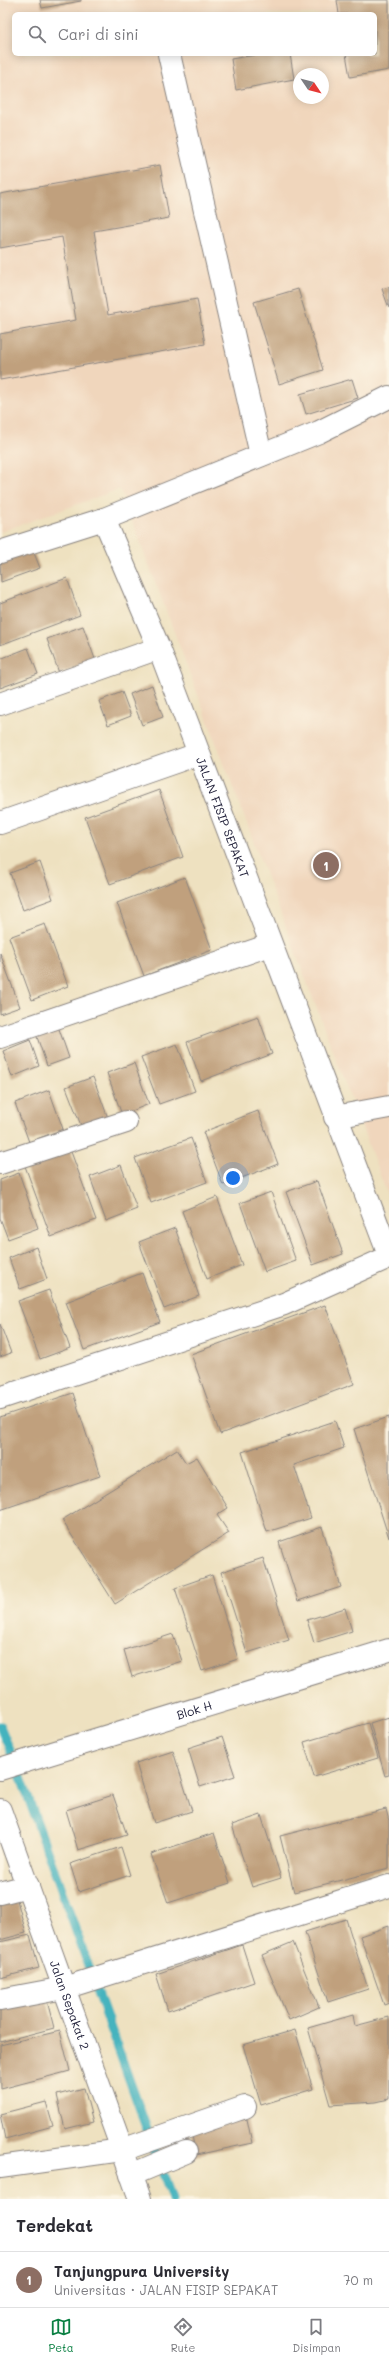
<!DOCTYPE html>
<html lang="id">
<meta charset="utf-8">
<style>
:root{--surface:#fff;--page:#f2f2f3;--text:#2b2b33;--muted:#7c7c81;--line:#e1e1e2;--accent:#0b8043}
body{margin:0;font-family:Mali,sans-serif;background:var(--page);color:var(--text)}
.compass{position:absolute;left:293px;top:68px;width:36px;height:36px;border-radius:50%;background:var(--surface);box-shadow:0 2px 10px #0003;rotate:125deg}
.you{position:absolute;left:233px;top:1178px;width:14px;height:14px;margin:-10px;border:3px solid #fff;border-radius:50%;background:#1a73e8;box-shadow:0 0 0 6px #1a73e833}
.badge{display:grid;place-items:center;width:26px;height:26px;border-radius:50%;background:var(--accent);color:#fff;font-size:13px;font-weight:700}
.pin{position:absolute;translate:-50% -50%;border:2px solid #fff;box-shadow:0 1px 4px #0006}
.list{margin:0;padding:0;list-style:none}
h2{display:flex;justify-content:space-between;align-items:center;height:52px;margin:0;padding:0 16px;font-size:17px}
h2 small{font-size:13px;font-weight:400;color:var(--muted)}
.list li{display:grid;grid-template-columns:26px 1fr auto;gap:12px;align-items:center;box-sizing:border-box;height:56px;padding:0 16px;border-top:1px solid var(--line)}
.list b{display:block;font-size:15px;white-space:nowrap}
.list p{margin:0;font-size:13px;white-space:nowrap;color:var(--muted)}
.list em{font-size:13px;font-style:normal;color:var(--muted)}
.icon{flex:none;width:22px;height:22px;fill:none;stroke:currentColor;stroke-width:2;stroke-linecap:round;stroke-linejoin:round}
.map{position:relative;flex:none;width:389px;height:2199px;overflow:hidden}
.search{position:absolute;background:var(--surface);box-shadow:0 2px 10px #0003;left:12px;right:12px;top:12px;height:44px;display:flex;align-items:center;gap:10px;box-sizing:border-box;padding:0 14px;border-radius:6px;color:var(--muted);font-size:15px}
.sheet{height:108px;background:var(--surface)}
nav{display:flex;justify-content:space-around;align-items:center;box-sizing:border-box;height:56px;border-top:1px solid var(--line);background:var(--surface);font-size:11px;color:var(--muted)}
nav a{display:grid;justify-items:center;gap:2px}
nav .on{color:var(--accent)}
.map>svg:first-child{display:block}
</style>
<div class="map">
<svg width="389" height="2199" viewBox="0 0 389 2199">
<rect width="100%" height="100%" fill="#fcf5e5"/>
<filter id="ink" filterUnits="userSpaceOnUse"><feTurbulence type="fractalNoise" baseFrequency=".025" numOctaves="2"/><feDisplacementMap in="SourceGraphic" scale="8" xChannelSelector="R" yChannelSelector="G"/><feConvolveMatrix kernelMatrix="1 2 1 2 8 2 1 2 1" color-interpolation-filters="sRGB"/></filter>
<filter id="wash" filterUnits="userSpaceOnUse"><feTurbulence type="fractalNoise" baseFrequency=".012" numOctaves="4" result="noise"/><feDisplacementMap in="SourceGraphic" scale="16" xChannelSelector="R" yChannelSelector="G"/><feGaussianBlur stdDeviation="0.9" result="paint"/><feColorMatrix in="noise" values="0 0 0 0 0 0 0 0 0 0 0 0 0 0 0 0 0 1.4 0 .05"/><feComposite in="paint" operator="in"/></filter>
<g filter="url(#wash)">
<rect width="100%" height="100%" fill="#eee1c0"/>
<path fill="#f0d6bc" fill-rule="evenodd" d="M 0,0 L 389,0 L 389,1199 L 120,489 L 0,532 ZM 14,14 L 375,14 L 375,54 L 14,54 ZM 299,74 L 323,74 L 323,98 L 299,98 Z"/>
<g fill="none" stroke-linecap="round" stroke-linejoin="round">
<path stroke="#44b3be" stroke-width="9" d="M 0,1726 L 19,1772 L 172,2199"/>
</g>
<g id="blocks">
<path fill="#c0a07d" d="M 40,0 L 81,0 L 81,1 L 42,8 Z
M 337,0 L 389,0 L 389,70 L 350,77 L 346,54 L 375,54 L 375,14 L 339,14 Z
M 261,54 L 290,54 L 294,79 L 236,90 L 231,59 Z
M 160,165 L 169,218 L 94,231 L 108,315 L 197,299 L 205,344 L 0,380 L 0,334 L 76,320 L 62,237 L 0,248 L 0,194 Z
M 389,287 L 389,308 L 382,289 Z
M 298,289 L 323,370 L 279,384 L 254,302 Z
M 352,379 L 358,398 L 306,414 L 300,394 Z
M 32,548 L 40,568 L 1,582 L 0,559 Z
M 67,578 L 80,615 L 0,645 L 0,603 Z
M 83,626 L 95,659 L 59,673 L 47,639 Z
M 28,648 L 38,674 L 0,688 L 0,659 Z
M 152,685 L 163,717 L 142,725 L 130,694 Z
M 122,692 L 131,716 L 108,725 L 99,701 Z
M 159,790 L 183,857 L 110,884 L 85,817 Z
M 40,862 L 53,899 L 23,910 L 10,873 Z
M 185,877 L 212,950 L 144,976 L 117,903 Z
M 45,924 L 68,986 L 32,1000 L 9,937 Z
M 0,953 L 20,1007 L 0,1014 Z
M 258,1016 L 272,1054 L 201,1081 L 187,1042 Z
M 58,1026 L 69,1058 L 47,1066 L 36,1034 Z
M 30,1040 L 39,1066 L 12,1077 L 3,1051 Z
M 177,1044 L 195,1091 L 159,1104 L 141,1057 Z
M 134,1063 L 149,1104 L 122,1115 L 107,1073 Z
M 93,1077 L 108,1118 L 82,1128 L 66,1087 Z
M 49,1090 L 63,1129 L 29,1142 L 15,1103 Z
M 258,1111 L 278,1164 L 223,1185 L 203,1132 Z
M 191,1138 L 207,1182 L 151,1203 L 135,1158 Z
M 70,1149 L 96,1220 L 51,1237 L 25,1166 Z
M 121,1165 L 137,1209 L 106,1221 L 90,1177 Z
M 19,1173 L 38,1228 L 8,1239 L 0,1218 L 0,1180 Z
M 317,1181 L 343,1254 L 313,1265 L 286,1192 Z
M 271,1192 L 296,1261 L 265,1272 L 240,1203 Z
M 217,1197 L 242,1265 L 207,1279 L 182,1211 Z
M 175,1228 L 199,1296 L 164,1309 L 139,1242 Z
M 36,1247 L 47,1279 L 20,1289 L 9,1258 Z
M 142,1273 L 160,1322 L 84,1350 L 66,1302 Z
M 49,1290 L 70,1348 L 40,1359 L 18,1301 Z
M 325,1305 L 354,1384 L 220,1434 L 191,1354 Z
M 0,1324 L 11,1353 L 0,1357 Z
M 73,1393 L 100,1476 L 0,1510 L 0,1417 Z
M 389,1417 L 389,1538 L 354,1429 Z
M 335,1421 L 344,1448 L 294,1465 L 311,1518 L 267,1532 L 242,1452 Z
M 177,1449 L 186,1463 L 197,1457 L 228,1508 L 217,1515 L 229,1533 L 115,1604 L 62,1520 Z
M 322,1527 L 341,1587 L 298,1601 L 279,1542 Z
M 263,1558 L 289,1640 L 247,1653 L 221,1572 Z
M 212,1575 L 238,1659 L 202,1671 L 175,1588 Z
M 345,1608 L 352,1631 L 314,1643 L 307,1620 Z
M 173,1634 L 182,1661 L 132,1677 L 124,1650 Z
M 389,1717 L 389,1775 L 385,1776 L 370,1723 Z
M 368,1723 L 378,1758 L 314,1777 L 304,1742 Z
M 222,1737 L 235,1776 L 200,1787 L 188,1748 Z
M 173,1751 L 192,1811 L 154,1823 L 136,1763 Z
M 113,1795 L 127,1835 L 78,1850 L 66,1810 Z
M 386,1809 L 389,1821 L 389,1868 L 294,1892 L 280,1836 Z
M 261,1815 L 281,1878 L 252,1887 L 232,1825 Z
M 214,1833 L 230,1883 L 168,1903 L 151,1854 Z
M 121,1847 L 130,1875 L 79,1892 L 70,1864 Z
M 17,1900 L 26,1933 L 0,1940 L 0,1904 Z
M 346,1919 L 368,1989 L 328,2002 L 305,1932 Z
M 389,1926 L 389,2003 L 384,2005 L 360,1936 Z
M 30,1935 L 39,1968 L 0,1978 L 0,1942 Z
M 293,1942 L 319,2007 L 289,2020 L 262,1955 Z
M 242,1945 L 254,1982 L 168,2011 L 156,1974 Z
M 45,1993 L 54,2028 L 0,2042 L 0,2004 Z
M 353,2015 L 355,2026 L 389,2017 L 389,2099 L 376,2102 L 330,2105 L 308,2028 Z
M 295,2030 L 313,2089 L 261,2105 L 243,2045 Z
M 60,2031 L 70,2071 L 1,2089 L 0,2045 Z
M 84,2088 L 93,2122 L 65,2129 L 57,2095 Z
M 46,2102 L 53,2126 L 5,2139 L 0,2114 Z
M 247,2119 L 252,2143 L 196,2155 L 191,2131 Z"/>
</g>
</g>
<g filter="url(#ink)">
<use href="#blocks" fill-opacity="0" stroke="#88827e" stroke-width="1"/>
<g fill="none" stroke-linecap="round" stroke-linejoin="round">
<defs>
<g id="minor">
<path d="M 169,54 L 261,455"/>
<path id="s1" d="M 104,519 L 159,648 L 389,1255"/>
<path d="M 0,552 L 104,519 L 319,432 L 389,397"/>
<path d="M 0,704 L 159,648"/>
<path d="M 0,823 L 198,754"/>
<path d="M 0,1037 L 270,945"/>
<path d="M 335,1117 L 389,1107"/>
<path d="M 0,1163 L 126,1122"/>
<path d="M 0,1398 L 284,1304 L 389,1257"/>
<path id="s2" d="M 0,1769 L 389,1650"/>
<path id="s3" d="M 0,1810 L 140,2199"/>
<path d="M 0,1893 L 28,1886"/>
<path d="M 0,2000 L 64,1988 L 389,1886"/>
<path d="M 0,2167 L 122,2150 L 245,2107"/>
<path d="M 131,2175 L 186,2152"/>
</g>
</defs>
<use href="#minor" stroke="#88827e" stroke-width="24"/>
<use href="#minor" stroke="#fff" stroke-width="22"/>
</g>
</g>
<g text-anchor="middle" dominant-baseline="central" stroke-width="3" stroke-linejoin="round" paint-order="stroke">
<g font-size="12" fill="#22223b" stroke="#fcf5e5">
<text stroke="none"><textPath href="#s1" startOffset="321">JALAN FISIP SEPAKAT</textPath></text>
<text stroke="none"><textPath href="#s2" startOffset="203">Blok H</textPath></text>
<text stroke="none"><textPath href="#s3" startOffset="207">Jalan Sepakat 2</textPath></text>
</g>
</g>
</svg>
<svg class="compass" viewBox="-18 -18 36 36"><path d="M0-13l5 13h-10z" fill="#e53935"/><path d="M0 13l5-13h-10z" fill="#7c7c81"/></svg>
<div class="you"></div>
<div class="pin badge" style="left:326px;top:865px;background:#8d6e63">1</div>
<div class="search"><svg class="icon" aria-label="search" viewBox="0 0 24 24"><circle cx="10" cy="10" r="6"/><path d="M15 15l6 6"/></svg>Cari di sini</div>
</div>
<section class="sheet">
<h2>Terdekat<small></small></h2>
<ul class="list">
<li><span class="badge" style="background:#8d6e63">1</span><div><b>Tanjungpura University</b><p>Universitas · JALAN FISIP SEPAKAT</p></div><em>70 m</em></li>
</ul>
</section>
<nav>
<a class="on"><svg class="icon" aria-label="map" viewBox="0 0 24 24"><path d="M3 6l6-2 6 2 6-2v14l-6 2-6-2-6 2zM9 4v14M15 6v14"/></svg>Peta</a>
<a><svg class="icon" aria-label="directions" viewBox="0 0 24 24"><path d="M12 3l9 9-9 9-9-9zM9 14v-3h6M13 9l2 2-2 2"/></svg>Rute</a>
<a><svg class="icon" aria-label="saved" viewBox="0 0 24 24"><path d="M7 4h10v16l-5-4-5 4z"/></svg>Disimpan</a>
</nav>
